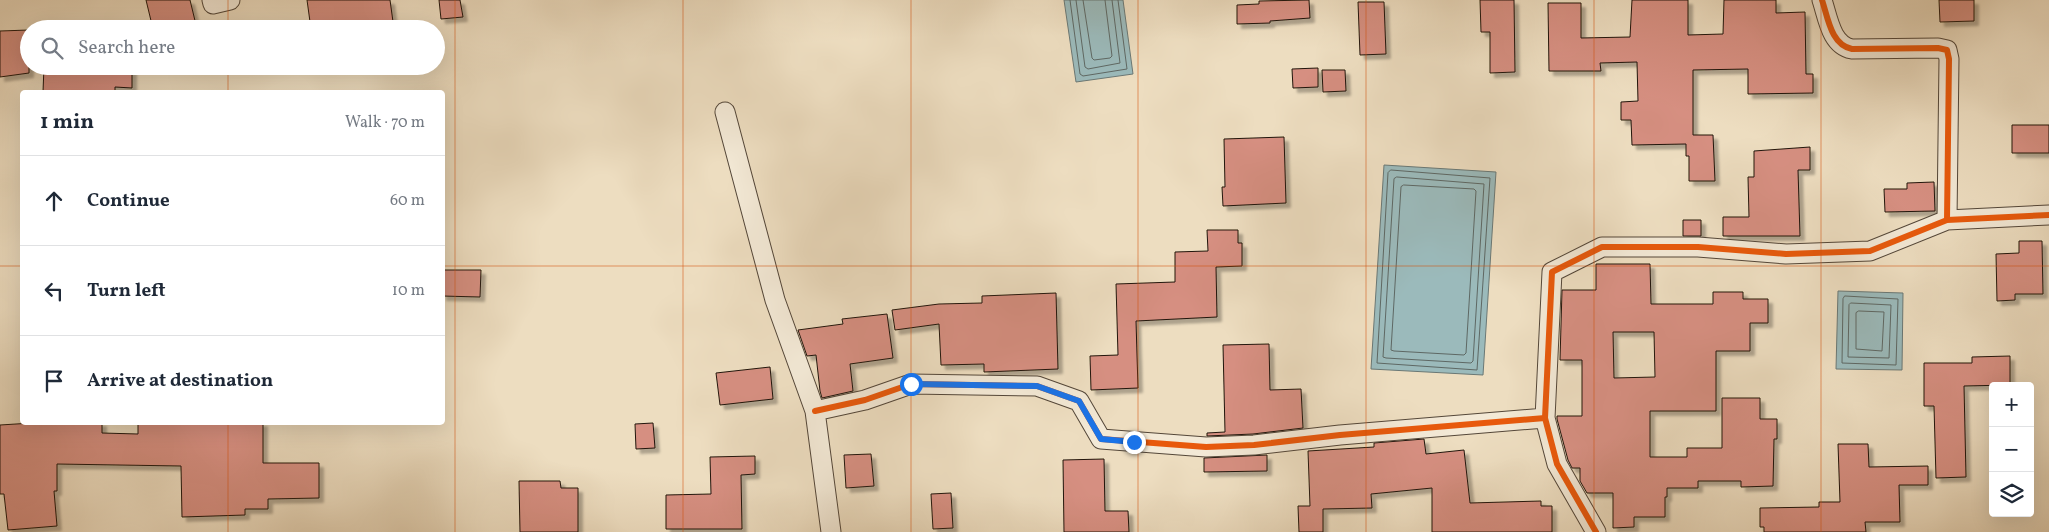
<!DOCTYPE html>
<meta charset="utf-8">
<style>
:root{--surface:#fff;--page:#f6f6f7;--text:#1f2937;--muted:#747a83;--line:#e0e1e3}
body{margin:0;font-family:Vollkorn,serif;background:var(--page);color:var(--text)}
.controls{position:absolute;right:15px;bottom:15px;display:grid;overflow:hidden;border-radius:5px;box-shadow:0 5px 20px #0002}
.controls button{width:45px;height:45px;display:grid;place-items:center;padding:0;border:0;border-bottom:1px solid var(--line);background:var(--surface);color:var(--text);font:25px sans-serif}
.stop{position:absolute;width:15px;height:15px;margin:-11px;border:4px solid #1a73e8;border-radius:50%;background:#fff}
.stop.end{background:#1a73e8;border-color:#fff;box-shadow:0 1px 5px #0008}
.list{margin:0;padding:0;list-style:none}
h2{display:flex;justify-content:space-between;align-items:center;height:65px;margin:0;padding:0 20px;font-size:21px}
h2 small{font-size:16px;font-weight:400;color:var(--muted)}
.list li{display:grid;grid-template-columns:32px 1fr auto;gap:15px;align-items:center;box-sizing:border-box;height:90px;padding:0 20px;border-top:1px solid var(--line)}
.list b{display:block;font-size:19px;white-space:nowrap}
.list em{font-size:16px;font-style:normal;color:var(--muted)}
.icon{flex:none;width:28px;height:28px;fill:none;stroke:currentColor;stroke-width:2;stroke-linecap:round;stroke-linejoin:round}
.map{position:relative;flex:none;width:2049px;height:532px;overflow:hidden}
.search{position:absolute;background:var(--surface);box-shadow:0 5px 20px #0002;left:20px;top:20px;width:425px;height:55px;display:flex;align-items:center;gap:12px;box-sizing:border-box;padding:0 18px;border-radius:28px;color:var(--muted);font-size:19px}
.panel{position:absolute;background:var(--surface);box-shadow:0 5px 20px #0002;left:20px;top:90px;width:425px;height:335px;border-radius:5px}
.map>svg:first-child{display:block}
</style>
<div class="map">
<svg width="2049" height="532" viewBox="0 0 2049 532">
<defs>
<filter id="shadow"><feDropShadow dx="4.5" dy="4.5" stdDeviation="1" flood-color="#0004"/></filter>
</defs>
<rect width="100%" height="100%" fill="#edddc0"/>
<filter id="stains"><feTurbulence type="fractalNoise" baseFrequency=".004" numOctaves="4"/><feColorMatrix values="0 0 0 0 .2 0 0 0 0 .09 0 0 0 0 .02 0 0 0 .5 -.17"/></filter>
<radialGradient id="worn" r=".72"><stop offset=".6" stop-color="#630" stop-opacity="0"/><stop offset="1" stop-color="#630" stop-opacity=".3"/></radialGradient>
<path fill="#9bbabb" stroke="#6a7875" d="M 1064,0 L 1123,0 L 1133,74 L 1076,82 Z
M 1384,165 L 1496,172 L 1483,375 L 1371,369 Z
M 1838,291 L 1903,293 L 1902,370 L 1836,369 Z"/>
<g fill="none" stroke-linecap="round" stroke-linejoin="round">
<path stroke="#5e6864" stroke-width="1" d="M 1070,0 L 1080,74 L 1083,76 L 1127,69 L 1118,0
M 1076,0 L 1085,67 L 1088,69 L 1120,63 L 1112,0
M 1083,0 L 1092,58 L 1094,60 L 1110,58 L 1112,56 L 1105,0
M 1391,170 L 1490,178 L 1477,370 L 1377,363 L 1388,173 Z
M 1397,177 L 1484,184 L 1473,361 L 1471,363 L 1386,358 L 1383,357 L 1394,179 Z
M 1404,185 L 1474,189 L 1476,191 L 1466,353 L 1464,355 L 1394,351 L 1391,350 L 1401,187 Z
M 1845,296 L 1898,299 L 1896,365 L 1842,363 L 1843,299 Z
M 1851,303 L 1891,305 L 1889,358 L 1848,357 L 1849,305 Z
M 1859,311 L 1884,312 L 1882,351 L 1856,349 L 1856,313 Z"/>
</g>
<path fill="#d68f81" stroke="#21150c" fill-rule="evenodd" filter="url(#shadow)" d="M 146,0 L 190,0 L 197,29 L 153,29 Z
M 307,0 L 390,0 L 394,29 L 311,29 Z
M 439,0 L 460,0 L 463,17 L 441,19 Z
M 1309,0 L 1310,18 L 1270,21 L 1270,23 L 1237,24 L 1237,5 L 1259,4 L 1259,1 Z
M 1480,0 L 1514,0 L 1515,72 L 1490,73 L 1490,32 L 1481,32 Z
M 1632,0 L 1688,0 L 1688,35 L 1723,34 L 1724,0 L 1776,0 L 1776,13 L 1805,12 L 1806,74 L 1813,74 L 1813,93 L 1748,94 L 1748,69 L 1693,70 L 1693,135 L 1713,135 L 1715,181 L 1689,181 L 1689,156 L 1686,156 L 1686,144 L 1632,145 L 1631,120 L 1621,120 L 1621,102 L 1638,101 L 1637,62 L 1600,63 L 1601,71 L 1549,71 L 1548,3 L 1581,3 L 1581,38 L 1630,37 Z
M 1939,0 L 1974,0 L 1974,21 L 1940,22 Z
M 1358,2 L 1384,2 L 1386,54 L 1360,55 Z
M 29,30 L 29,73 L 0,77 L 0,31 Z
M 44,66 L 132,66 L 132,88 L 115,87 L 115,92 L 43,92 Z
M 1318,68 L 1318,87 L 1293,88 L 1292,69 Z
M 1322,70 L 1345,70 L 1346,91 L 1323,92 Z
M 2012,125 L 2049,125 L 2049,153 L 2012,153 Z
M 1284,137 L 1286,203 L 1223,206 L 1222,187 L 1225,187 L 1224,139 Z
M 1810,147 L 1810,170 L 1798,170 L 1800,236 L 1723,236 L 1723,217 L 1749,217 L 1748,177 L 1754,177 L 1754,151 Z
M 1934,182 L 1935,211 L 1885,212 L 1884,189 L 1907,189 L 1907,183 Z
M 1683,220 L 1701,220 L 1701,236 L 1683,236 Z
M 1207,230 L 1238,230 L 1238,243 L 1242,243 L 1242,266 L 1216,267 L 1217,317 L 1136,321 L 1138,388 L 1091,390 L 1090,356 L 1118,355 L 1116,284 L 1175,282 L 1175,252 L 1208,251 Z
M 2019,241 L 2042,241 L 2043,294 L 2015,294 L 2015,300 L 1997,301 L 1996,254 L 2019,253 Z
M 1596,264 L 1650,264 L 1651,304 L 1713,304 L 1713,292 L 1743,292 L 1743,299 L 1768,299 L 1768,323 L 1750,323 L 1750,351 L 1716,351 L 1716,411 L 1650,411 L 1650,457 L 1687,457 L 1687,448 L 1722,448 L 1722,398 L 1760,398 L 1760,419 L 1777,419 L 1777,439 L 1774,439 L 1773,486 L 1741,487 L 1741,481 L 1698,481 L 1698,488 L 1667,488 L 1667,497 L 1665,497 L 1665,517 L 1634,517 L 1634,527 L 1613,528 L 1613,493 L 1587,493 L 1580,481 L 1580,468 L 1572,468 L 1568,460 L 1557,419 L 1557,416 L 1582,416 L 1582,360 L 1560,360 L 1562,290 L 1596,290 ZM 1613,332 L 1654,332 L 1655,377 L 1614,378 Z
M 442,270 L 481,270 L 480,297 L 442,296 Z
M 1056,293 L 1058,369 L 984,372 L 984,364 L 941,365 L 939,324 L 895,330 L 892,310 L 939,304 L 982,303 L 982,296 Z
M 887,314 L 893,358 L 850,364 L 853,391 L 822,398 L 820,391 L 816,355 L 807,356 L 798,330 L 843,324 L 842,319 Z
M 1269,344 L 1270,390 L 1301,389 L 1303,428 L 1253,434 L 1207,436 L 1207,433 L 1225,432 L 1223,345 Z
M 2010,356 L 2010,385 L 1964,386 L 1966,477 L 1936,478 L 1934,406 L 1924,406 L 1924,363 L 1972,363 L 1972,357 Z
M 770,367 L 773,399 L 720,405 L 716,373 Z
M 48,422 L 102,422 L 102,433 L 138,434 L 138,422 L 263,422 L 263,463 L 319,463 L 319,498 L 268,499 L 268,509 L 245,509 L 245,515 L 182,517 L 181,466 L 57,464 L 57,491 L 54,491 L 57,526 L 8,530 L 4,494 L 0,494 L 0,425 Z
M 653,423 L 655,448 L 636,449 L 635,424 Z
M 1424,439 L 1426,454 L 1464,450 L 1470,503 L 1541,501 L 1541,506 L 1552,506 L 1552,532 L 1432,532 L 1432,488 L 1371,494 L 1372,508 L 1323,509 L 1323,532 L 1299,532 L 1298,506 L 1310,506 L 1308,451 L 1374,447 L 1374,443 Z
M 1838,444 L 1868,444 L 1869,467 L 1928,466 L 1928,485 L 1899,485 L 1900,522 L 1865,522 L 1866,532 L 1764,532 L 1764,527 L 1760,527 L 1760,508 L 1819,507 L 1819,502 L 1840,502 Z
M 871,454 L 874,486 L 846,488 L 844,455 Z
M 1267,455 L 1267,471 L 1204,472 L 1204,458 Z
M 755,456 L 755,474 L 741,475 L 742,529 L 666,529 L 666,495 L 711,494 L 710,457 Z
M 1104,459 L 1105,511 L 1128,511 L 1129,532 L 1064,532 L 1063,460 Z
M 519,481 L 560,481 L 561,488 L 578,488 L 578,532 L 520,532 Z
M 951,493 L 953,528 L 933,529 L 931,494 Z"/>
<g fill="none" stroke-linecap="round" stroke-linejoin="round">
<defs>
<path id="minor" d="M 212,0 L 213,4 L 230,0
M 1822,0 C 1828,18 1831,45 1852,49 L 1938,48 L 1947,50 L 1949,59 L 1947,220
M 725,112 L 775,300 L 815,411 L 831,532
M 815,411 L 865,400 L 911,384 L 1037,386 L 1079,401 L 1101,439 L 1206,447 L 1254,445 L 1340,435 L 1545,418
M 1596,532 L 1557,464 L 1545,418 L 1552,272 L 1602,247 L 1698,247 L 1786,254 L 1870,251 L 1947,220 L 2049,215"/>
</defs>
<use href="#minor" stroke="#544739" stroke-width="21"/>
<use href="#minor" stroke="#f3e9d6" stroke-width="19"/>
<defs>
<path id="cycleway" d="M 1822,0 C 1828,18 1831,45 1852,49 L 1938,48 L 1947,50 L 1949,59 L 1947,220
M 815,411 L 865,400 L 911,384 L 1037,386 L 1079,401 L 1101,439 L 1206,447 L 1254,445 L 1340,435 L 1545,418
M 1596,532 L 1557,464 L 1545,418 L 1552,272 L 1602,247 L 1698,247 L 1786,254 L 1870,251 L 1947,220 L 2049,215"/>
</defs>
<use href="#cycleway" stroke="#f3e9d6" stroke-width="9"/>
<use href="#cycleway" stroke="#e8590c" stroke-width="6"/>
</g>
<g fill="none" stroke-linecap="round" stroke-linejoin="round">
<path stroke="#1a73e8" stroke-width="6" d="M 911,384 L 1037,386 L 1079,401 L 1101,439 L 1134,442"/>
</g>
<path fill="none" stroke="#d4520c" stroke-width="1" stroke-opacity="0.55" d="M 228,0 L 228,29M 455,0 L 455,532M 683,0 L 683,532M 911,0 L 911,532M 1138,0 L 1138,532M 1366,0 L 1366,532M 1594,0 L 1594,532M 1821,0 L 1821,532M 228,66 L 228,92M 0,266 L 22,266M 442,266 L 2049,266M 228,422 L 228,532"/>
<rect width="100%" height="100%" filter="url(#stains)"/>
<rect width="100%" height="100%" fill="url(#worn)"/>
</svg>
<div class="controls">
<button>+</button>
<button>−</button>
<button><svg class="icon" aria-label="layers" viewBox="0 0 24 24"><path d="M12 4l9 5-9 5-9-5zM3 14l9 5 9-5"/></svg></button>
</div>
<div class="stop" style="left:911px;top:384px"></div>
<div class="stop end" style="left:1134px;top:442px"></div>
<div class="search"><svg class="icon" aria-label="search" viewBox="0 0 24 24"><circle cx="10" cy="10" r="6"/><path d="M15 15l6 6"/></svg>Search here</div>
<section class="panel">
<h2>1 min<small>Walk · 70 m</small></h2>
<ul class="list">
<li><svg class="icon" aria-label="ahead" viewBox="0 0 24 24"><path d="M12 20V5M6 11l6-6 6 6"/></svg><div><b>Continue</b></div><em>60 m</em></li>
<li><svg class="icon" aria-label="left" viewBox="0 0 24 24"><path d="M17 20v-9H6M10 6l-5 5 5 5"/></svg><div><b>Turn left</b></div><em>10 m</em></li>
<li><svg class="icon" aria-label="arrive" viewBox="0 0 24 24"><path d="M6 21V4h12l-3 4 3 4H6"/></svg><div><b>Arrive at destination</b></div></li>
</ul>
</section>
</div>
